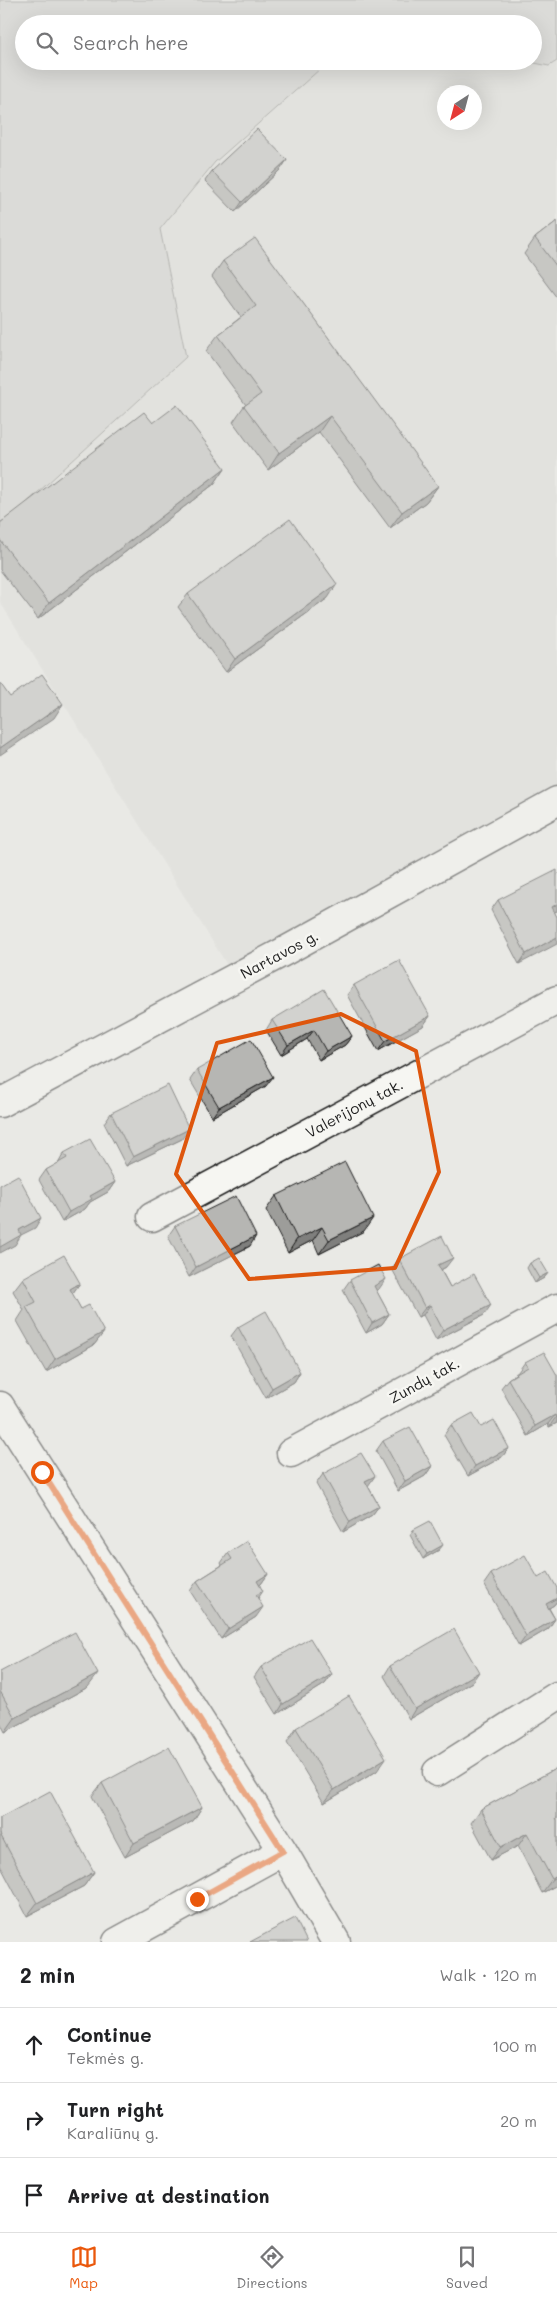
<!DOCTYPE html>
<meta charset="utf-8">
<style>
:root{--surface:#fff;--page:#f6f6f6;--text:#202124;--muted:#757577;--line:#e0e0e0;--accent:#ea580c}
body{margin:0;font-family:Mali,sans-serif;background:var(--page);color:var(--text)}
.compass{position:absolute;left:437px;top:85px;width:45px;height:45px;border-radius:50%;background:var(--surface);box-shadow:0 5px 20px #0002;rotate:216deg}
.stop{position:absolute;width:15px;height:15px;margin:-11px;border:4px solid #ea580c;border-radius:50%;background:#fff}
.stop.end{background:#ea580c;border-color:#fff;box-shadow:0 1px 5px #0008}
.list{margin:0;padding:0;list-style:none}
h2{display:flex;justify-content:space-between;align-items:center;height:65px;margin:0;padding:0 20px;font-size:21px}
h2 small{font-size:16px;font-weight:400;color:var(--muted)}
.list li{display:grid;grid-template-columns:32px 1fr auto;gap:15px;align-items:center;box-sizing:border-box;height:75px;padding:0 20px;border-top:1px solid var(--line)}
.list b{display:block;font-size:19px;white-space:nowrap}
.list p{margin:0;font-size:16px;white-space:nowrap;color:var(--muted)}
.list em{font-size:16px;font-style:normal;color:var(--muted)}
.icon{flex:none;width:28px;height:28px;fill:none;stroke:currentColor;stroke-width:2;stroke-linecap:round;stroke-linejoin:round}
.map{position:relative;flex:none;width:557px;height:1942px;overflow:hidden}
.search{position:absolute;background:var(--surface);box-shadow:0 5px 20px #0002;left:15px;right:15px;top:15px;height:55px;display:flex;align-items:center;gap:12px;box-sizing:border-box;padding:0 18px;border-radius:28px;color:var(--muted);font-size:19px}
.sheet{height:290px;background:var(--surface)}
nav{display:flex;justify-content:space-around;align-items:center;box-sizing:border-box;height:70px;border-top:1px solid var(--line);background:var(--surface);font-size:14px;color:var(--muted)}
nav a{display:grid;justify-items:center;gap:2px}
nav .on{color:var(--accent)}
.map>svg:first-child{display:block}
</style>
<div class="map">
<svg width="557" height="1942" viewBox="0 0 557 1942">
<rect width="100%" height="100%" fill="#e9e9e5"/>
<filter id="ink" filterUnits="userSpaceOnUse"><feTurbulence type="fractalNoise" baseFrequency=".02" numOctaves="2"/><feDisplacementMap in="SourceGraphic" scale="10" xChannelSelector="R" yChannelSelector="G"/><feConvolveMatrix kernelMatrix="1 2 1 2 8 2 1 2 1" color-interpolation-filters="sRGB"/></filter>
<g filter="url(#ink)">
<path fill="#dadad6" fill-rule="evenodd" d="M 329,61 L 525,61 L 548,66 L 557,61 L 557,787 L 229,968 L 0,602 L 0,527 L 186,357 L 160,229 L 215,162 ZM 444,92 L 474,92 L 474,122 L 444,122 Z"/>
<path fill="#cbcbc7" stroke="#747472" d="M 0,0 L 557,0 L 557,61 L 549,66 L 525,61 L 533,61 L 533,24 L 24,24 L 24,61 L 329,61 L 215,162 L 160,229 L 186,357 L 0,527 Z"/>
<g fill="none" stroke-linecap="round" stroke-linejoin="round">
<defs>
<path id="minor" d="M 0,1103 L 285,951 L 557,801
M 152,1217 L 557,1000
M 0,1406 L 283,1851 L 336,1942
M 291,1453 L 557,1308
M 437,1772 L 557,1696
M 117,1942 L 283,1851"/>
</defs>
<use href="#minor" stroke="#1c1c1c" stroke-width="31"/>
<use href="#minor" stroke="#f6f6f2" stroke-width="28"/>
</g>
<path fill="#9d9d9a" stroke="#1c1c1c" d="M 287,160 L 280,170 L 235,212 L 205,181 L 212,171 Z
M 557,221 L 557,298 L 524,254 L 535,238 Z
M 223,261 L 438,486 L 426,502 L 390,528 L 319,432 L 268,470 L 233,422 L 244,406 L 246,405 L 206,351 L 218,335 L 241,317 L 212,277 Z
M 153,423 L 225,468 L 214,484 L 38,619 L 0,570 L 0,523 Z
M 188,594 L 328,598 L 226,672 L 178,607 Z
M 498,900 L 557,911 L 554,912 L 557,917 L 519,964 L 491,910 Z
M 354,985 L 430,1016 L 423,1026 L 378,1051 L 347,995 Z
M 272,1020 L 352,1036 L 345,1045 L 319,1060 L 307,1039 L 281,1055 L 266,1030 Z
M 197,1070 L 266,1086 L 212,1117 L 190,1080 Z
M 111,1113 L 182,1139 L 126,1166 L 104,1123 Z
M 64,1153 L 115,1182 L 108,1192 L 90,1202 L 85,1209 L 62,1222 L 39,1180 L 46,1170 L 58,1164 Z
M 276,1196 L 364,1231 L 319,1254 L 313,1240 L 288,1253 L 266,1210 Z
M 175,1226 L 250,1246 L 189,1277 L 168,1236 Z
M 399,1259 L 446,1267 L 441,1270 L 450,1287 L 484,1315 L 436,1340 L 423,1315 L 418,1317 L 392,1269 Z
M 530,1263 L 548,1273 L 544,1278 L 535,1283 L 527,1268 Z
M 23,1278 L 80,1283 L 72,1294 L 81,1309 L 104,1332 L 94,1345 L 46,1372 L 17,1321 L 24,1310 L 13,1291 Z
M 350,1280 L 379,1289 L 376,1290 L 389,1314 L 382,1324 L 366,1333 L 343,1290 Z
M 238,1327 L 300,1372 L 294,1382 L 266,1398 L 231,1336 Z
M 525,1362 L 557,1375 L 557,1423 L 549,1427 L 548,1424 L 528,1436 L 501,1388 L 508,1379 L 518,1372 Z
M 451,1425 L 481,1427 L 509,1448 L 502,1457 L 468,1476 L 444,1435 Z
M 383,1441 L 432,1466 L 425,1476 L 398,1491 L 376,1451 Z
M 323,1474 L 368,1486 L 379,1506 L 372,1515 L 343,1532 L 316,1484 Z
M 413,1530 L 439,1550 L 423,1559 L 410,1535 Z
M 228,1553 L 268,1574 L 261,1584 L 260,1585 L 256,1617 L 221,1639 L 190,1591 L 197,1581 L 222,1565 L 221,1563 Z
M 491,1574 L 538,1578 L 557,1588 L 557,1601 L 554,1605 L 549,1608 L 555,1619 L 548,1629 L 519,1646 L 484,1584 Z
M 390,1666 L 472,1682 L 409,1719 L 384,1676 Z
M 261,1667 L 332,1674 L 325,1684 L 277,1714 L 254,1677 Z
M 0,1672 L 88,1687 L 5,1732 L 0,1722 Z
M 296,1728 L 377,1771 L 324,1803 L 287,1742 Z
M 557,1768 L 557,1885 L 542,1893 L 518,1846 L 491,1860 L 471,1823 L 481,1809 Z
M 102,1783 L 202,1807 L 193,1821 L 125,1857 L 92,1796 Z
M 0,1818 L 94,1872 L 84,1886 L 27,1916 L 0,1865 Z"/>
<path fill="#7f7f7d" stroke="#1c1c1c" d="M 287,160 L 280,170 L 235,212 L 242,202 Z
M 330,416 L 319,432 L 268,470 L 279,453 Z
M 225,468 L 214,484 L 38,619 L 49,603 Z
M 438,486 L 426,502 L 390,528 L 402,512 Z
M 337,584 L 328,598 L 226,672 L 235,659 Z
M 63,704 L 54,718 L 0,755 L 0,748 Z
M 557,904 L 557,911 L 545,917 L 552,907 Z
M 557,937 L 557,944 L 519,964 L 526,954 Z
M 430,1016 L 423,1026 L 378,1051 L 385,1041 Z
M 314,1030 L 307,1039 L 281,1055 L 288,1045 Z
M 352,1036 L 345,1045 L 319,1060 L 326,1051 Z
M 273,1077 L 266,1086 L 212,1117 L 219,1107 Z
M 189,1129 L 182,1139 L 126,1166 L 133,1157 Z
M 115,1182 L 108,1192 L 90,1202 L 85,1209 L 62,1222 L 69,1212 L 90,1196 Z
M 41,1218 L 35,1228 L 21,1235 L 15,1245 L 0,1253 L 0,1247 L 19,1230 Z
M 373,1218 L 364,1231 L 319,1254 L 329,1240 Z
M 322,1227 L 313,1240 L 288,1253 L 297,1239 Z
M 256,1236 L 250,1246 L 189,1277 L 196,1267 Z
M 453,1258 L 446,1267 L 431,1275 L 438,1265 Z
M 548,1273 L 544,1278 L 535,1283 L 539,1278 Z
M 386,1279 L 379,1289 L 367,1295 L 374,1286 Z
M 80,1283 L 70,1297 L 70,1289 Z
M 430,1305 L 423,1315 L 418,1317 L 425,1308 Z
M 491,1305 L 484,1315 L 436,1340 L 443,1330 Z
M 389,1314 L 382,1324 L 366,1333 L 372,1323 Z
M 104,1332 L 94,1345 L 46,1372 L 55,1359 Z
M 300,1372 L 294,1382 L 266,1398 L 272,1388 Z
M 555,1415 L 548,1424 L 528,1436 L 535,1426 Z
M 556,1417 L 557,1417 L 557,1423 L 549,1427 Z
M 509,1448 L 502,1457 L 468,1476 L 475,1466 Z
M 432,1466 L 425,1476 L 398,1491 L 405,1481 Z
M 375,1476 L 368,1486 L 365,1481 Z
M 379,1506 L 372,1515 L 343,1532 L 350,1522 Z
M 443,1545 L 439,1550 L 423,1559 L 427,1554 Z
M 268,1574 L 261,1584 L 251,1591 L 257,1581 Z
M 263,1591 L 257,1600 L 256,1595 Z
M 557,1598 L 557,1601 L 554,1605 L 539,1614 L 546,1604 Z
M 263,1607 L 256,1617 L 221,1639 L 228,1629 Z
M 555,1619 L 548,1629 L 519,1646 L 526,1636 Z
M 479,1672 L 472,1682 L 409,1719 L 415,1709 Z
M 98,1674 L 88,1687 L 5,1732 L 15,1718 Z
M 332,1674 L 325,1684 L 277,1714 L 283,1704 Z
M 386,1758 L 377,1771 L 324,1803 L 334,1790 Z
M 202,1807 L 193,1821 L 125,1857 L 134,1843 Z
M 527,1833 L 518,1846 L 491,1860 L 501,1847 Z
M 94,1872 L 84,1886 L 27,1916 L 37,1903 Z
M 557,1876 L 557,1885 L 542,1893 L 552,1879 Z"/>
<path fill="#b6b6b3" stroke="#1c1c1c" d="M 257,129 L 287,160 L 242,202 L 212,171 Z
M 557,221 L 557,267 L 535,238 Z
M 255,238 L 438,486 L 402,512 L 330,416 L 279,453 L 244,406 L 261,394 L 218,335 L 256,306 L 223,261 Z
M 177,405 L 225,468 L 49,603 L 0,540 L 0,523 L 144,412 L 153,423 Z
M 290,519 L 337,584 L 235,659 L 188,594 Z
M 42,674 L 63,704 L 0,748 L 0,683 L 10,697 Z
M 557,870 L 557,904 L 552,907 L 557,917 L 557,937 L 526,954 L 498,900 Z
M 399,960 L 430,1016 L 385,1041 L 354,985 Z
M 324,989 L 352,1036 L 326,1051 L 314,1030 L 288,1045 L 272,1020 Z
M 251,1039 L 273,1077 L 219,1107 L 197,1070 Z
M 168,1085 L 189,1129 L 133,1157 L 111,1113 Z
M 90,1139 L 115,1182 L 90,1196 L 92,1199 L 69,1212 L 46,1170 L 67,1158 L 64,1153 Z
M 345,1162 L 373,1218 L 329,1240 L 322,1227 L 297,1239 L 276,1196 Z
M 18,1175 L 41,1218 L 19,1230 L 21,1235 L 0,1247 L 0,1185 Z
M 236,1196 L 256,1236 L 196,1267 L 175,1226 Z
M 442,1236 L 453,1258 L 438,1265 L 450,1287 L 474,1274 L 491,1305 L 443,1330 L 430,1305 L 425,1308 L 399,1259 Z
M 64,1255 L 80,1283 L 70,1289 L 81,1309 L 89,1305 L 104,1332 L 55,1359 L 26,1307 L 36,1302 L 23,1278 Z
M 539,1258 L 548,1273 L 539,1278 L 530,1263 Z
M 378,1265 L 386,1279 L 374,1286 L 389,1314 L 372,1323 L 350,1280 Z
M 266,1311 L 300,1372 L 272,1388 L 238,1327 Z
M 544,1352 L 557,1375 L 557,1417 L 556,1417 L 555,1415 L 535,1426 L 508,1379 L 528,1367 L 525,1362 Z
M 473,1413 L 481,1427 L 494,1420 L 509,1448 L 475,1466 L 451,1425 Z
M 410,1427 L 432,1466 L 405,1481 L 383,1441 Z
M 361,1453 L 375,1476 L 365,1481 L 379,1506 L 350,1522 L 323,1474 Z
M 430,1521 L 443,1545 L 427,1554 L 413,1530 Z
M 247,1541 L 268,1574 L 257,1581 L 263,1591 L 256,1595 L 263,1607 L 228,1629 L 197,1581 L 232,1559 L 228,1553 Z
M 525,1555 L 538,1578 L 548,1572 L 557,1588 L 557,1598 L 546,1604 L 555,1619 L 526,1636 L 491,1574 Z
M 454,1629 L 479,1672 L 415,1709 L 390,1666 Z
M 75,1632 L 98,1674 L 15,1718 L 0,1691 L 0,1672 Z
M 310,1638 L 332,1674 L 283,1704 L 261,1667 Z
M 349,1696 L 386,1758 L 334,1790 L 296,1728 Z
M 169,1747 L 202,1807 L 134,1843 L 102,1783 Z
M 557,1768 L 557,1818 L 556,1818 L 557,1820 L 557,1876 L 552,1879 L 527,1833 L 501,1847 L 481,1809 Z
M 50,1791 L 94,1872 L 37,1903 L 0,1834 L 0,1818 Z
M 295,1918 L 307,1942 L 250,1942 Z"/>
</g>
<g fill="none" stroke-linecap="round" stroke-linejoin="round" filter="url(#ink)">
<path stroke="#ea580c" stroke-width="6" d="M 42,1472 L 283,1851 L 197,1899"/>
</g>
<path d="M0 0H557V1942H0ZM 341,1014 L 416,1051 L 439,1172 L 395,1268 L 249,1279 L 176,1174 L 217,1043 Z" fill="#e9e9e5" fill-opacity=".55" fill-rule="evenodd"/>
<path fill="none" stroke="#de560d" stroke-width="4" stroke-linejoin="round" d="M 341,1014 L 416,1051 L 439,1172 L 395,1268 L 249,1279 L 176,1174 L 217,1043 Z"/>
<g text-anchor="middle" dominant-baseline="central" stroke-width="5" stroke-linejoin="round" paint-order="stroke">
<g font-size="15" fill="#1c1c1c" stroke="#f6f6f2">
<text transform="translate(279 954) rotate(-28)">Nartavos g.</text>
<text transform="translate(354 1108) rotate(-28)">Valerijonų tak.</text>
<text transform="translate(424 1380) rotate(-29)">Zundų tak.</text>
</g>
</g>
</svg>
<svg class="compass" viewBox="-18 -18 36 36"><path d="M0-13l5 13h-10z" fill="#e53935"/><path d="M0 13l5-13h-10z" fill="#757577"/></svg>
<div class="stop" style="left:42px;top:1472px"></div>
<div class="stop end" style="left:197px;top:1899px"></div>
<div class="search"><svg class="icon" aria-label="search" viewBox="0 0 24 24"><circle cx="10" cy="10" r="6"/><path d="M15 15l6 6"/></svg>Search here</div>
</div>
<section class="sheet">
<h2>2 min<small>Walk · 120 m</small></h2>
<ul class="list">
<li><svg class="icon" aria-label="ahead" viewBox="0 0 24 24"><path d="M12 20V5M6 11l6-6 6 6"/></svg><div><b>Continue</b><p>Tekmės g.</p></div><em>100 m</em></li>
<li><svg class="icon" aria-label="right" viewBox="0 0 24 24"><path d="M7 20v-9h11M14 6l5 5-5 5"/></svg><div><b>Turn right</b><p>Karaliūnų g.</p></div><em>20 m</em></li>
<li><svg class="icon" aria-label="arrive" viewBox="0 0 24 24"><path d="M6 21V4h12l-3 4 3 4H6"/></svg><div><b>Arrive at destination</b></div></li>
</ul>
</section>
<nav>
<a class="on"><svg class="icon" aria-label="map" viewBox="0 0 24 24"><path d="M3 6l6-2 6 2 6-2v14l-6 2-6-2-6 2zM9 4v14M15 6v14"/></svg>Map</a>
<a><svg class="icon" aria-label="directions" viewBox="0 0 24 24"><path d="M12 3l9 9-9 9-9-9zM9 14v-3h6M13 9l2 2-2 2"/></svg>Directions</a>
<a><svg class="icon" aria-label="saved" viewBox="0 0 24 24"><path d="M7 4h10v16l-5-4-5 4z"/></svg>Saved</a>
</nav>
